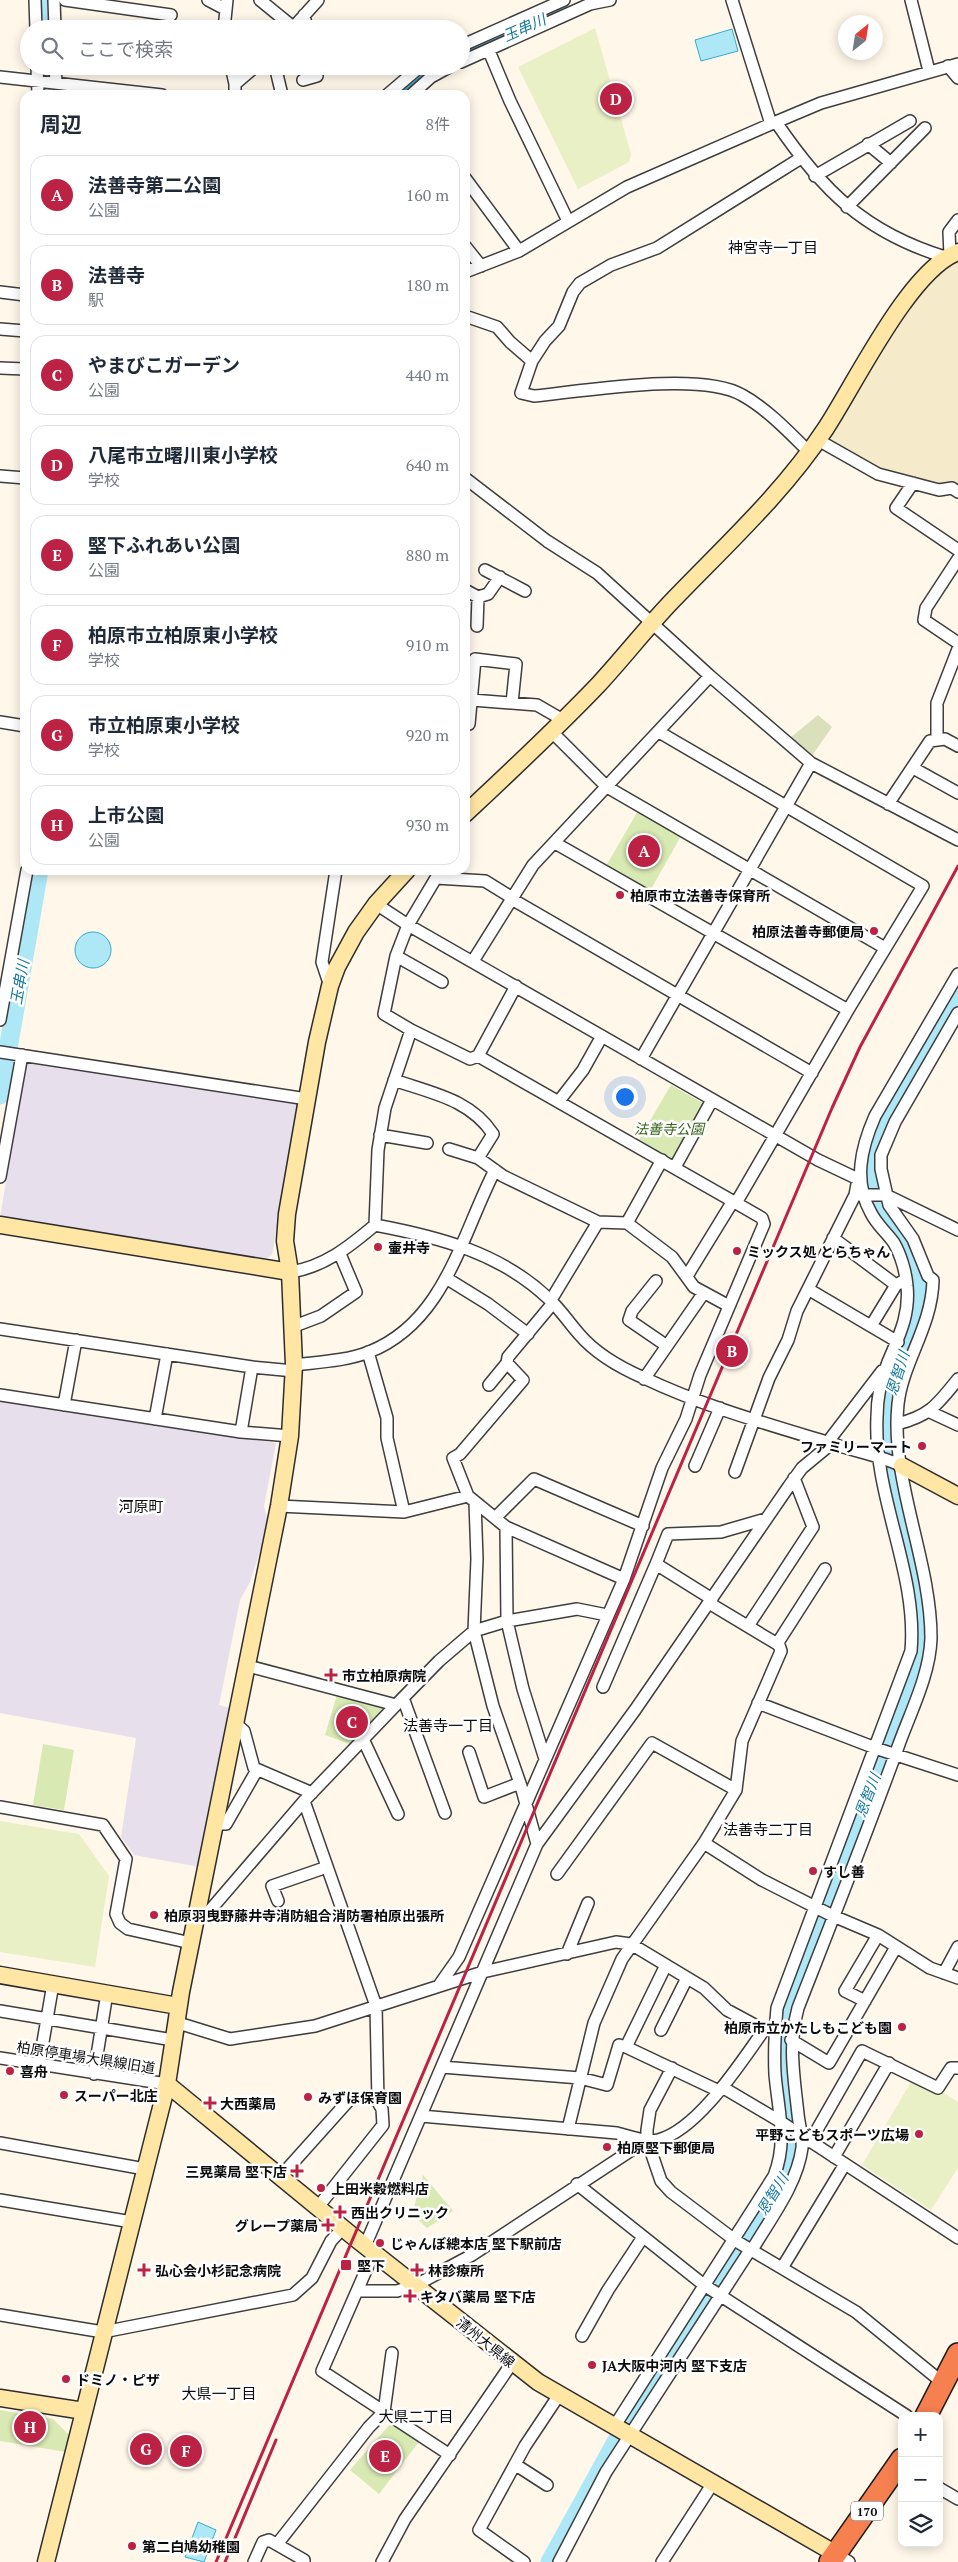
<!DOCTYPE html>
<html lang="ja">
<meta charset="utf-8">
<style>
:root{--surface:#fff;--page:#f6f6f7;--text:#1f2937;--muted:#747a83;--line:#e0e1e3;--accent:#bc2244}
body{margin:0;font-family:"PT Serif","Noto Sans JP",serif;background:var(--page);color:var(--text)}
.controls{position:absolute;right:15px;bottom:15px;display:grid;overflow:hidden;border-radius:10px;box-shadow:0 2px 12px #0003}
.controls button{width:45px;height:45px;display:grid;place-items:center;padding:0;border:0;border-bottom:1px solid var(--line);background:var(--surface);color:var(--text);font:25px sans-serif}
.compass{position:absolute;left:838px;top:15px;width:45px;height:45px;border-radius:50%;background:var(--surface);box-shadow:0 2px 12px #0003;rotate:30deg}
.you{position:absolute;left:624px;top:1096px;width:18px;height:18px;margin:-12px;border:4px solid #fff;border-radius:50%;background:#1a73e8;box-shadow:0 0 0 8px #1a73e833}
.badge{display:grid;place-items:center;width:32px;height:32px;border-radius:50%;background:var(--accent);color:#fff;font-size:16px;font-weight:700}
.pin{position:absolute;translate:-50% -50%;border:2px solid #fff;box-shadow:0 1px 5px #0006}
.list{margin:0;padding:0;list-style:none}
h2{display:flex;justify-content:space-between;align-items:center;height:65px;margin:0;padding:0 20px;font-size:21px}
h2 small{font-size:16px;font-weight:400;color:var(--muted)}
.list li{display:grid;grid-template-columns:32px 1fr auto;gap:15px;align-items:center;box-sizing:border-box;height:80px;margin:0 10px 10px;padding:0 10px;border:1px solid var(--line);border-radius:15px}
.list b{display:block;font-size:19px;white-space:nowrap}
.list p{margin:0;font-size:16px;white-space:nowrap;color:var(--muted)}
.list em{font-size:16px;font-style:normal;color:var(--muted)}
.icon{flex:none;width:28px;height:28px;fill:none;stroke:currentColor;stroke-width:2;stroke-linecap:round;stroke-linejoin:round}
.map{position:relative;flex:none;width:958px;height:2562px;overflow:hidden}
.search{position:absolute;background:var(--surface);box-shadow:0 2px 12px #0003;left:20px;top:20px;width:450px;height:55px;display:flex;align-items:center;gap:12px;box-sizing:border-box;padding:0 18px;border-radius:28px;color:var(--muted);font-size:19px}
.panel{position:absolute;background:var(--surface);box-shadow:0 2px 12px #0003;left:20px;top:90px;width:450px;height:785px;border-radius:15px}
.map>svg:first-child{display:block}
</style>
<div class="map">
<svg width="958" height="2562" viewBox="0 0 958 2562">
<rect width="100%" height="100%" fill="#fff7e9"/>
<path fill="#e7dfeb" d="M 32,1060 L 298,1101 L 272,1255 L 262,1261 L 3,1221 L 0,1217 L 26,1064 Z
M 0,1398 L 276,1443 L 264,1506 L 268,1522 L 265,1548 L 261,1548 L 250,1582 L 240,1600 L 219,1705 L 230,1708 L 200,1867 L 134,1855 L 121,1837 L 136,1738 L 0,1713 Z"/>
<path fill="#f5eaca" d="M 958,257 L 958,488 L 939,488 L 878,470 L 826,442 L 843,417 L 897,322 L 938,271 Z"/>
<path fill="#d8e9b3" d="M 638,811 L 681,836 L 650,891 L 606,866 Z
M 671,1085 L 706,1105 L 674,1161 L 638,1141 Z
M 337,1695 L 389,1708 L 353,1745 L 325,1735 Z
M 43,1744 L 74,1750 L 64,1810 L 33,1805 Z
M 423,2175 L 453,2211 L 427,2228 L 412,2214 Z
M 0,2410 L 53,2419 L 69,2435 L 66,2452 L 0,2441 Z
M 391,2423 L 419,2442 L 379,2494 L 350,2470 Z"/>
<path fill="#dae0bc" d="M 818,715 L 832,727 L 811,757 L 790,738 Z"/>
<path fill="#e9f0c5" d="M 595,28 L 631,154 L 629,162 L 578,189 L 518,67 Z
M 0,1821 L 79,1834 L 109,1876 L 95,1967 L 0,1952 Z
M 912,2080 L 934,2093 L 942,2092 L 958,2102 L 958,2168 L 931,2210 L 862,2165 Z"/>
<path fill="#aee8f7" stroke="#34abcf" d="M 732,29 L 738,51 L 701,61 L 695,40 Z
M75 950a18 18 0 1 1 36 0a18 18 0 1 1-36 0Z
M 198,2522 L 216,2530 L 204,2562 L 185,2557 Z"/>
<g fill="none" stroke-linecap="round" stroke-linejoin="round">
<path stroke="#34abcf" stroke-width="3" d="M 461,55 L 586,0
M 399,95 L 435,66"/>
<path stroke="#aee8f7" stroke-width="19" d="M 45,0 L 46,29
M 47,66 L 48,95
M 0,1095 L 39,870
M 550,2562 L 616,2442 L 788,2170 L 793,2144 L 782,2048 L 787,2009 L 912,1674 L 920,1632 L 918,1608 L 886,1425 L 888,1393 L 917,1315 L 919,1290 L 914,1264 L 902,1237 L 883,1215 L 873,1188 L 869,1168 L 874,1149 L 884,1124 L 958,996"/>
<defs>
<path id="street" d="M 35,0 L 36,29
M 54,0 L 55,29
M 65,0 L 171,15
M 208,0 L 225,9
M 260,0 L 293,27
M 732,0 L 771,124
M 911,0 L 929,71
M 304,15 L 307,29
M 224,29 L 227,0
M 292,29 L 318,0
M 461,46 L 564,0
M 489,51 L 510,101 L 568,221
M 461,62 L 590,4 L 610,0
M 37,66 L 38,95
M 55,66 L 56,82
M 231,66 L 235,84 L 235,95
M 275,66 L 282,95
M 948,66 L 958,78
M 0,77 L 162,95
M 303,80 L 317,76 L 315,66
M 235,84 L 256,66
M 387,95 L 421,66
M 411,95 L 431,77 L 451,66
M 776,122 C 822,190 864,232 945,257
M 868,144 L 891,163
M 815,176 L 910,121
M 465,178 L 519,251
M 847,207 L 925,128
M 465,246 L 481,266
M 950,255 L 949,232 L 958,220
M 465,272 L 519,251 L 627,187 L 771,124 L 821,103 L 958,64
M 0,292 L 25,295
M 465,316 L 497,327 L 510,342 L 532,361 L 521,393 L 534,396 C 584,391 701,371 742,395 C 766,408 790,433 809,452
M 0,329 L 25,331
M 532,361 L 545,341 L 559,326 L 573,292 L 580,283 L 611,265 L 657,248 L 801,158
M 0,368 L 25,369
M 818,440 L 878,474 L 939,490 L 952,488 L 958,492
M 0,476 L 25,478
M 465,478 L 547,541 L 597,573 L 710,676 L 811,763 L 958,840
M 913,483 L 896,508 L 958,550
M 958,559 L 926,608 L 924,620 L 958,643
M 485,570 L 525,591
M 465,590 L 478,597 L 488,594 L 500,577
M 477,626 L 478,597
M 472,700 L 537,705 L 563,720
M 0,722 L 25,726
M 469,724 L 475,659 L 516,664 L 512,703
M 552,732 L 607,787 L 885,948
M 659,732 L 923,886 L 848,1010 L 736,1203
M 937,740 L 937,703 L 958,649
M 913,768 L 958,793
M 888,804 L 930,741 L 945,739 L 958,746
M 555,843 L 848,1010
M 510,898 L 812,1073
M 376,904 L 408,925 L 818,1160 L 858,1179 L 855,1195 L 797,1311 L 788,1340 L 769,1378 L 735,1472
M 396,956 L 442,982
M 473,961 L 533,865 L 710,676
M 330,986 L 322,962 L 336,870
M 0,1020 L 27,870
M 411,1030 L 470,1059 L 478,1056
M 0,1052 L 307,1099
M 641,1059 L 811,763
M 394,1080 C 431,1093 470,1099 493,1134 L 478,1158
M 559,1101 L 583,1070 L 602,1036
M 380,1135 L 427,1143
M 449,1149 L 478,1158 L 503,1176 L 598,1222 L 627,1223 L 672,1257 L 694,1287 L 729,1306
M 675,1167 L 712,1100
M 0,1177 L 22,1055
M 856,1195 L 886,1195 L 958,1230
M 627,1223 L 662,1160
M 375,1225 L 378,1150 L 385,1108 L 411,1030 L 384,1014 L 396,956 L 408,925 L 436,878 L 485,881 L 511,897
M 833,1238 L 896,1285
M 290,1272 C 324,1267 349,1247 375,1225 C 439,1237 501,1253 549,1299 C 561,1310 569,1323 579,1334 C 595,1353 621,1368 644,1378 C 703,1406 767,1424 830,1443 C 853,1451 880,1455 902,1466
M 687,1276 L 733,1201
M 446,1278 L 488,1304 L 528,1334
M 656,1281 L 632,1311 L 629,1320 L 667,1346
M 808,1289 L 898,1342
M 551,1300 L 598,1222
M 871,1326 L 896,1285 L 903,1281
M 292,1327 L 321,1316 L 356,1292 L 340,1254
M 0,1329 L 252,1367 L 294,1371
M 368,1352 L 387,1418 L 387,1438 L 404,1512
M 294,1365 C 318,1362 346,1361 369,1352 C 445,1322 461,1236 495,1170
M 644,1379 L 703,1294
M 489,1385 L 507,1363
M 0,1395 L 241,1432 L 290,1436
M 64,1405 L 76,1340
M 930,1412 L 958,1425
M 155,1419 L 167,1354
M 897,1424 C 930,1416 938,1404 958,1379
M 241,1432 L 252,1367
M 827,1443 L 882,1371
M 695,1466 L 720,1408
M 468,1496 L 453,1458 L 460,1454 L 523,1380 L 507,1363 L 508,1357 L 553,1303
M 475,1502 L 477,1559 L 474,1631 L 493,1706 L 521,1786 L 537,1844
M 279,1506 L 404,1512 L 468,1496 L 506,1527 L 624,1579
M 495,1518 L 534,1479 L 643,1526
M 506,1527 L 507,1621 L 523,1689 L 545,1759
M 712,1599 L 656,1564 L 668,1534 L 721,1532 L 766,1519
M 748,1626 L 813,1527 L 794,1478
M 777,1644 L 825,1569
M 248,1666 L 396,1705 L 439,1661 L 474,1631 L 507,1621 L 577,1609 L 607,1615
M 603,1687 L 656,1564
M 403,1698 L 445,1813
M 758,1703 L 878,1749 L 958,1775
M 236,1724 L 244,1731 L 254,1768 L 312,1793
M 363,1739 L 398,1814
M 469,1752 L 484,1797 L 520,1783
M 304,1801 L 376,2006 L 378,2102 L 382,2109 L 383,2125 L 318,2207
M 0,1807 L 103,1825 L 126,1859 L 116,1914 L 120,1923 L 128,1929 L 191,1943
M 216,1824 L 226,1824 L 257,1770
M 704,1843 L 762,1880 L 831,1915 L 878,1935 L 930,1968 L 958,1978
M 557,1874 L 652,1743 L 736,1790
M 278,1901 L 272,1886 L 327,1867
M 196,1919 L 206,1915 L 304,1801 L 396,1705
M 567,1954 L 588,1903
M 666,1965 L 626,2047 L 719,2091
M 944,1973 L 958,1947
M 440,1984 L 459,1957 L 624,1579 L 662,1468 L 686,1419 L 700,1375 L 764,1224 L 762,1218 L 736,1203 L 478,1056 L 516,986
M 865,2001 L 845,1991 L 878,1935
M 0,2011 L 173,2040
M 175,2022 L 230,2039 L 315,2026 L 483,1972 L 616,1942 L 631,1944 L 704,1988 L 727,2010 L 764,2030 C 741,2062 698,2130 658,2140 C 646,2143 629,2136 617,2133 L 421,2116
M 661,2030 L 687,1978
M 791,2040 L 829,2063 L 896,1947
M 0,2058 L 167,2084
M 39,2065 L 53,1984
M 442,2067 L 580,2078 L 607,2085 L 619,2045 L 626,2047
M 672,2068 L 650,2110 L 647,2130 L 647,2140 L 661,2181 L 671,2192 L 736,2241 L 856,2312 L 943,2383
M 94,2074 L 107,1993
M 722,2087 L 781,2122 L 958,2238
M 568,2129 L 594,2023 L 622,1959 L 704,1843 L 736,1790 L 742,1741 L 781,1651 L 779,1645 L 709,1603
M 810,2142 L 862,2051 L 938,2088 L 951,2068 L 958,2068
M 0,2143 L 145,2169
M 834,2157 L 889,2063
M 281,2176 L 350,2099
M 577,2184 L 704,2285 L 907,2416
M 0,2200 L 132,2222
M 365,2246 L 537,1844 L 635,1710 L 789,1486 L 802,1468 L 831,1444
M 752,2250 C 770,2219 797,2185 802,2148 C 803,2137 799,2125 798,2114 C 794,2077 788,2044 798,2008 C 832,1921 866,1835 898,1747 C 910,1713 930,1675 931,1638 C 931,1560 890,1481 898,1404 C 903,1361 932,1327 933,1280 L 928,1276 L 913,1239 L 889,1205 L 881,1169 L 881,1155 L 895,1122 L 958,1013
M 374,2252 L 322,2371 L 450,2455
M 782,2268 L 845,2164
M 357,2291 L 397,2291 L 416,2285 L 472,2255 L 647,2140
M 0,2315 L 103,2332 L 293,2295 L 312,2278 L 331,2241 L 343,2228
M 582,2336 L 608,2290 L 643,2237
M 614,2427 L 774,2176 C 788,2141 778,2110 775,2074 C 774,2051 775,2030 777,2008 L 911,1651 C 918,1572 873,1497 877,1417 C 877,1399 881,1379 888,1362 C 899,1336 910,1315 907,1286 C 906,1273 901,1255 894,1243 C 887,1233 877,1225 871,1213 C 853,1181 861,1148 875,1116 L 958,974
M 516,2465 L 547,2485
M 939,2488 L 958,2499
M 278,2543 L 369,2427 L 384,2412 L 392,2353
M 836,2554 L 849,2562
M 254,2562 L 263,2542 L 269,2540 L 304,2560 L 304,2562
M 382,2562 L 405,2519 L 512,2363
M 524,2562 L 479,2530 L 525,2446 L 559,2395
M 559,2562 L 606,2472 L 750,2250
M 662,2562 L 713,2483"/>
<path id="secondary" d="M 465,814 C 510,772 555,730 598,685 C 624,657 647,627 673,600 C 726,545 784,492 826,428 C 855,384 910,269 958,252
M 0,1225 L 290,1272
M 902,1466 L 958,1496
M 0,1975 L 178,2006
M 167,2084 L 355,2238 L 538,2382 L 836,2554
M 0,2398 L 84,2411
M 46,2562 L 167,2084 L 181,1992 L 279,1506 L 290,1436 L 294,1365 L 290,1272 L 285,1241 L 287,1214 L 317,1042 L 330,986 L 337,967 L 356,932 L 376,904 L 407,870"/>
<path id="highway" d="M 926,2416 L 958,2354
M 830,2562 L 902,2459"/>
</defs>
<use href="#street" stroke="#3e3e3e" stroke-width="14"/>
<use href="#secondary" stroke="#2d2d2d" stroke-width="19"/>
<use href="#highway" stroke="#1c1c1c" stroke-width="24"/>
<use href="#street" stroke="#fff" stroke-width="11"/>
<use href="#secondary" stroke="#ffe6a4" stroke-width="16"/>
<use href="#highway" stroke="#f68050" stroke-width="21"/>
<path stroke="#bc2244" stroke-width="3" d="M 216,2562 L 832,1108 L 860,1047 L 958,866
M 225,2562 L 276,2440"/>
</g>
<g fill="#bc2244" stroke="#fff" stroke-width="2">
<circle cx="620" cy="895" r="5"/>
<circle cx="874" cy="931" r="5"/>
<circle cx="378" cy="1247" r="5"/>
<circle cx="737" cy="1251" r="5"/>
<circle cx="922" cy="1446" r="5"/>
<path d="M328.5 1667.5h5v5h5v5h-5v5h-5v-5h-5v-5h5z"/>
<circle cx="813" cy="1871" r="5"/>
<circle cx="154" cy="1915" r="5"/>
<circle cx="902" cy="2027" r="5"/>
<circle cx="10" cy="2071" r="5"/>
<circle cx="64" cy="2095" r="5"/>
<circle cx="308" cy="2097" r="5"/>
<path d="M207.5 2095.5h5v5h5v5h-5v5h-5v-5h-5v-5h5z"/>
<circle cx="919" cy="2134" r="5"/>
<circle cx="607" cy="2147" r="5"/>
<path d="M294.5 2163.5h5v5h5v5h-5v5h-5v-5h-5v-5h5z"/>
<circle cx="321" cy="2188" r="5"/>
<path d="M337.5 2204.5h5v5h5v5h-5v5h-5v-5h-5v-5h5z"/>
<path d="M325.5 2217.5h5v5h5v5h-5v5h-5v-5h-5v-5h5z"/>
<circle cx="380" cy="2243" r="5"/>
<rect x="340" y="2259" width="12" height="12" rx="2.5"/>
<path d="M141.5 2262.5h5v5h5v5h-5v5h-5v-5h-5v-5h5z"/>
<path d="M414.5 2262.5h5v5h5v5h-5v5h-5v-5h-5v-5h5z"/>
<path d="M407.5 2288.5h5v5h5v5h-5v5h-5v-5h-5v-5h5z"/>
<circle cx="592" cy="2365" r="5"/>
<circle cx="66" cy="2379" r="5"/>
<circle cx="132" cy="2546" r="5"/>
</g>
<g text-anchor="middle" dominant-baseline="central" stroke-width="5" stroke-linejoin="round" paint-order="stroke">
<rect fill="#fff" stroke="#545454" stroke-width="1" x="851" y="2501.5" width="32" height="19" rx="4"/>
<g font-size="12" font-weight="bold" fill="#0b0b0b">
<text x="867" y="2511">170</text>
</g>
<g font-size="14" font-weight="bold" fill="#0b0b0b" stroke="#fff" text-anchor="start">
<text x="630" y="895">柏原市立法善寺保育所</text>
<text x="864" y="931" text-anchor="end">柏原法善寺郵便局</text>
<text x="388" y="1247">壷井寺</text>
<text x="747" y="1251">ミックス処 とらちゃん</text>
<text x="912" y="1446" text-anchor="end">ファミリーマート</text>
<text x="342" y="1675">市立柏原病院</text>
<text x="823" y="1871">すし善</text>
<text x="164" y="1915">柏原羽曳野藤井寺消防組合消防署柏原出張所</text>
<text x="892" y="2027" text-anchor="end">柏原市立かたしもこども園</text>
<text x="20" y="2071">喜舟</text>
<text x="74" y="2095">スーパー北庄</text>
<text x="318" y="2097">みずほ保育園</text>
<text x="220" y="2103">大西薬局</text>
<text x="909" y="2134" text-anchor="end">平野こどもスポーツ広場</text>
<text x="617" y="2147">柏原堅下郵便局</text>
<text x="287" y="2171" text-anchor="end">三晃薬局 堅下店</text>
<text x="331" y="2188">上田米穀燃料店</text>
<text x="351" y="2212">西出クリニック</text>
<text x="318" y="2225" text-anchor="end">グレープ薬局</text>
<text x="390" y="2243">じゃんぼ總本店 堅下駅前店</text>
<text x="357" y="2265">堅下</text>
<text x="155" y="2270">弘心会小杉記念病院</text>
<text x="428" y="2270">林診療所</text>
<text x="420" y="2296">キタバ薬局 堅下店</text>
<text x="602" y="2365">JA大阪中河内 堅下支店</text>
<text x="76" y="2379">ドミノ・ピザ</text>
<text x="142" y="2546">第二白鳩幼稚園</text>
</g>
<g font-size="14" font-style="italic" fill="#36631b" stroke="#fff">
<text x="669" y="1128">法善寺公園</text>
</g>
<g font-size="14" fill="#0b0b0b" stroke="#fff">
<text transform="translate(86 2057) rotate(9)">柏原停車場大県線旧道</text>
<text transform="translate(486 2342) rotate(39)">清州大県線</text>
</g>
<g font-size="15" font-style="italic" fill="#14799e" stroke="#fff">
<text transform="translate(524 27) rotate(-24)">玉串川</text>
<text transform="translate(19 982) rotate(-80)">玉串川</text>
<text transform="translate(897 1373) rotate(-72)">恩智川</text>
<text transform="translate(867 1795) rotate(-69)">恩智川</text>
<text transform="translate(772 2194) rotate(-58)">恩智川</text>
</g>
<g font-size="15" fill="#0b0b0b" stroke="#fff">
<text x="773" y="247">神宮寺一丁目</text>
<text x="141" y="1506">河原町</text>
<text x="448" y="1725">法善寺一丁目</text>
<text x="768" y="1829">法善寺二丁目</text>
<text x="219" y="2393">大県一丁目</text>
<text x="416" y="2416">大県二丁目</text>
</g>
</g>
</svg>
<div class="controls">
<button>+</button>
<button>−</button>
<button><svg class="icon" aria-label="layers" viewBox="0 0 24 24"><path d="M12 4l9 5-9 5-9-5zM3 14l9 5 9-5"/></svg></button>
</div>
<svg class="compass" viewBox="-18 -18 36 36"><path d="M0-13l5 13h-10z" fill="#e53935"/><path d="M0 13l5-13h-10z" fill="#747a83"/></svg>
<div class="you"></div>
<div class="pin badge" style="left:644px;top:851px">A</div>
<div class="pin badge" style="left:732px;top:1351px">B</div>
<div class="pin badge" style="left:352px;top:1722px">C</div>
<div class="pin badge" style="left:616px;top:99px">D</div>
<div class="pin badge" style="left:385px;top:2456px">E</div>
<div class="pin badge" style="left:186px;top:2451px">F</div>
<div class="pin badge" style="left:146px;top:2449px">G</div>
<div class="pin badge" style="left:30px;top:2427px">H</div>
<div class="search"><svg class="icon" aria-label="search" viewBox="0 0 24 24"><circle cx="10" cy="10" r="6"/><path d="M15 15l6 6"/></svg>ここで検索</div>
<section class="panel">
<h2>周辺<small>8件</small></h2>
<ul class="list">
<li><span class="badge">A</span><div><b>法善寺第二公園</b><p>公園</p></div><em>160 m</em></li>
<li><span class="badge">B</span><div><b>法善寺</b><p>駅</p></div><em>180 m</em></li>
<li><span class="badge">C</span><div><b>やまびこガーデン</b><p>公園</p></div><em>440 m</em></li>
<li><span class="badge">D</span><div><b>八尾市立曙川東小学校</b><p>学校</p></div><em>640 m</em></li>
<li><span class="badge">E</span><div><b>堅下ふれあい公園</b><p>公園</p></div><em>880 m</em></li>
<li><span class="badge">F</span><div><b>柏原市立柏原東小学校</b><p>学校</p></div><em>910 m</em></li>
<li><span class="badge">G</span><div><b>市立柏原東小学校</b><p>学校</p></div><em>920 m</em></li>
<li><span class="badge">H</span><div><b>上市公園</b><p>公園</p></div><em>930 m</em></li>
</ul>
</section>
</div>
